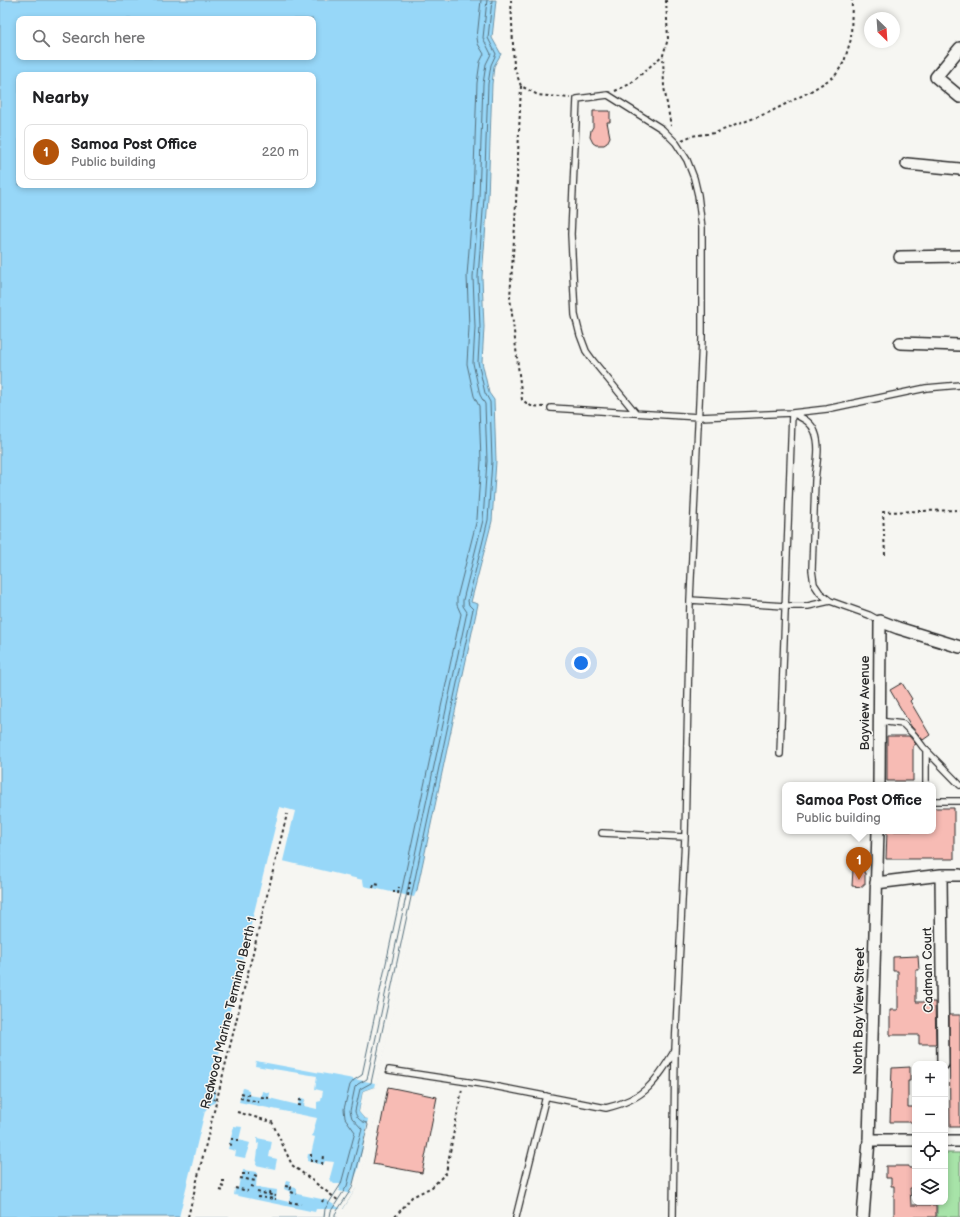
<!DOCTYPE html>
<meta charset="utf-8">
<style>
:root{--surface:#fff;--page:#f2f2f2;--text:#202124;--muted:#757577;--line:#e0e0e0;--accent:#b45309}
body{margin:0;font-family:"Balsamiq Sans",sans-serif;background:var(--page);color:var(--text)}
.controls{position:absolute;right:12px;bottom:12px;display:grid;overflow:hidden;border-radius:8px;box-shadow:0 2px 6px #0003}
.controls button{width:36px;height:36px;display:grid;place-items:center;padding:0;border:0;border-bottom:1px solid var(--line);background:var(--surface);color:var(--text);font:20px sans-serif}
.compass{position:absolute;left:864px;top:12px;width:36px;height:36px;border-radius:50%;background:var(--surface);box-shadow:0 2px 6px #0003;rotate:155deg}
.you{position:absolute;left:581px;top:663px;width:14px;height:14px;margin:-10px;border:3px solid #fff;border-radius:50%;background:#1a73e8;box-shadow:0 0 0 6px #1a73e833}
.badge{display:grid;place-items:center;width:26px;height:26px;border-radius:50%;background:var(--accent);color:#fff;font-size:13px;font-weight:700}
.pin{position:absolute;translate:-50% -33px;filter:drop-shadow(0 1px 2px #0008)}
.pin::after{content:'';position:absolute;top:21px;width:14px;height:12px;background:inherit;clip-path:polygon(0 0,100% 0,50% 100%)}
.popup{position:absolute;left:782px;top:782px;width:154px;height:52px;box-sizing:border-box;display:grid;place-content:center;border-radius:8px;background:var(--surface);filter:drop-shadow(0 1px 3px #0005);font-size:13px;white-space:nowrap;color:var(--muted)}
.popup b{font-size:15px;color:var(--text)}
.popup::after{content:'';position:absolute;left:50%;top:100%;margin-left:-8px;border:8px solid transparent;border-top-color:var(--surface)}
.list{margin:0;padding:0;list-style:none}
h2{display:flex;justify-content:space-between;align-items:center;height:52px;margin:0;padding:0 16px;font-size:17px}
h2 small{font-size:13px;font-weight:400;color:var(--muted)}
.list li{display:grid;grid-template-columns:26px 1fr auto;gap:12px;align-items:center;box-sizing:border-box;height:56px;margin:0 8px 8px;padding:0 8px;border:1px solid var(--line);border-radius:8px}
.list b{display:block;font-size:15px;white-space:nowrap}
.list p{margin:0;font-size:13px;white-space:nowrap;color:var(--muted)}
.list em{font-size:13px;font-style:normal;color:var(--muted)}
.icon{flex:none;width:22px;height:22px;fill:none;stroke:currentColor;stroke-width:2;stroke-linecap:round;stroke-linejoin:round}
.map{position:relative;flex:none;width:960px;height:1217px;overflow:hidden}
.search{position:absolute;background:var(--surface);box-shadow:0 2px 6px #0003;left:16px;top:16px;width:300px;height:44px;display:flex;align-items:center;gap:10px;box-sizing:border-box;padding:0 14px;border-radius:8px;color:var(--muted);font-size:15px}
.panel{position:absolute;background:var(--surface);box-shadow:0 2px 6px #0003;left:16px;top:72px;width:300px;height:116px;border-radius:8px}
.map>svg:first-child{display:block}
</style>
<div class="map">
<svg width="960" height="1217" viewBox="0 0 960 1217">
<rect width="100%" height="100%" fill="#f6f6f2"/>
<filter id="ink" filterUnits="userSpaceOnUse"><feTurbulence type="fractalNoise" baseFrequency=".025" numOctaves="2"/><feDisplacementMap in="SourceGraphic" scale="8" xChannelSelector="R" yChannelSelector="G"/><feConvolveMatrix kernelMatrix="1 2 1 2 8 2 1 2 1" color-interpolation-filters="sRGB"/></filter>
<g filter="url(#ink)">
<path fill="#a7e3a8" stroke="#69876a" d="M 945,1153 L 960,1153 L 960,1217 L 937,1217 L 937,1202 L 945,1202 Z"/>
<path fill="#97d7f8" stroke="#6c92a6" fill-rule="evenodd" d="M 0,0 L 496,0 L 492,38 L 501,54 L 494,66 L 492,84 L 488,198 L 482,277 L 484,327 L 482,362 L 489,393 L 494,400 L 496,461 L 492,521 L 471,602 L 478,604 L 375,1087 L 363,1091 L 359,1112 L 364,1118 L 374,1119 L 355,1189 L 338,1217 L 0,1217 ZM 19,19 L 313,19 L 313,57 L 19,57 ZM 19,75 L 313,75 L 313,185 L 19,185 Z"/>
<path fill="#f6f6f2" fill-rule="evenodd" d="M 280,807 L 295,811 L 283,861 L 363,880 L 364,886 L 414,897 L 416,892 L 418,893 L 376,1087 L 365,1093 L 361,1112 L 365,1116 L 375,1118 L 367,1152 L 357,1187 L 343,1209 L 346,1209 L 340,1217 L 179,1217 L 205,1111 L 208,1107 L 215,1102 L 216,1095 L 215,1089 L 211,1087 ZM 256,1061 L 375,1083 L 374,1087 L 363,1091 L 359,1112 L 364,1118 L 368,1119 L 358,1170 L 349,1192 L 351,1194 L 339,1191 L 340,1184 L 334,1184 L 331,1181 L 330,1177 L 334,1162 L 325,1161 L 323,1165 L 307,1161 L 308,1154 L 311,1154 L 315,1137 L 312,1136 L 317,1118 L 239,1102 L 243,1088 L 249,1090 L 249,1095 L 261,1097 L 262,1091 L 270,1093 L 269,1098 L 298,1105 L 300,1098 L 305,1099 L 304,1106 L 317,1109 L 317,1102 L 321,1101 L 323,1091 L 315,1089 L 317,1076 L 255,1066 ZM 234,1126 L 242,1127 L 239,1140 L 250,1143 L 245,1158 L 235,1156 L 236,1151 L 228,1149 ZM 257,1138 L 272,1141 L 269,1157 L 277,1159 L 275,1169 L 256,1165 L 259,1143 L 257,1144 ZM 243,1170 L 257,1172 L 256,1187 L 277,1190 L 276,1199 L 289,1202 L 291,1192 L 284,1189 L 286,1180 L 290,1181 L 291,1187 L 297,1188 L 297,1194 L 326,1200 L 341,1209 L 316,1209 L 315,1212 L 234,1195 L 235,1188 L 238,1189 L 240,1178 L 242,1178 Z"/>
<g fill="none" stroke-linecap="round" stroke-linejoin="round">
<path stroke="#56707d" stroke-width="1" d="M 324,1217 L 325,1209 L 341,1184 L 355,1132 L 345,1118 L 344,1109 L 350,1085 L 354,1080 L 362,1075 L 461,614 L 457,605 L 457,598 L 477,519 L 481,461 L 479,406 L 474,396 L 467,364 L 469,327 L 467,276 L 473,197 L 477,83 L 480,62 L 484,54 L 478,44 L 477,38 L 481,0
M 330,1217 L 331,1211 L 347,1186 L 362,1129 L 352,1118 L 350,1111 L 355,1087 L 358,1084 L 367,1079 L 467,612 L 463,606 L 463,600 L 483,520 L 487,461 L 485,404 L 480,395 L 473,363 L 475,327 L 473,277 L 479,197 L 483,84 L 486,64 L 491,54 L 483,38 L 487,0
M 335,1217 L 335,1214 L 352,1188 L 368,1125 L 367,1123 C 361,1122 356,1118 355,1111 L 360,1089 L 371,1083 L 473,609 L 469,605 L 468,601 L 488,520 L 492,461 L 490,402 L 485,393 L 478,362 L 480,327 L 478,277 L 484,198 L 488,84 L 491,65 L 496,54 L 488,38 L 492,0"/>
</g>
<path fill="#f7bbb4" stroke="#2b2b2b" d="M 593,111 L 610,111 L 610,122 L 607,122 L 610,137 L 607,143 L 604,145 L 596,145 L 593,143 L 590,137 L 591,130 L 593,127 Z
M 902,683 L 912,699 L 910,701 L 930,735 L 923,740 L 911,726 L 890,690 Z
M 887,736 L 909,736 L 916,744 L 913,746 L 913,781 L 887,781 Z
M 933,808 L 954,808 L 954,859 L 886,859 L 887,831 L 933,831 Z
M 853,869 L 864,870 L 864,873 L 865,873 L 865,884 L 863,884 L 863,887 L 852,886 Z
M 918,956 L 919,970 L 916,970 L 916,1002 L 935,1002 L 936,1044 L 919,1044 L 919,1035 L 890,1035 L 890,1010 L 898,1010 L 898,971 L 893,971 L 893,957 Z
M 949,1015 L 960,1015 L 960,1127 L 950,1127 Z
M 910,1067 L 910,1081 L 908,1081 L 908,1107 L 915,1107 L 915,1122 L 890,1122 L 892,1068 Z
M 388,1087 L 437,1097 L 422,1173 L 373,1164 Z
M 886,1166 L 909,1166 L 909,1168 L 914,1168 L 914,1188 L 910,1188 L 911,1205 L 936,1205 L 936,1217 L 894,1217 L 894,1186 L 891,1186 L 891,1178 L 886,1178 Z"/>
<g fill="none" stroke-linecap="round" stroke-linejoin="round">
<defs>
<path id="lane" d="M 551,408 L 699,417 L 792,413 L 827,409 L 926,388 L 960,385
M 635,412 L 594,362 L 586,351 L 580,335 L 575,315 L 571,234 L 577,99 L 608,95 L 662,129 L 676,143 L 687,160 L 694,178 L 698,195 L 702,228 L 702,339 L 690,600 L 685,837 L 675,1050 L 673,1217
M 690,600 L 785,606 L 808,606 L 830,601
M 879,721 L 903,724 L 914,735 L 923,747 L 960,785
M 926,750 L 926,785
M 780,754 L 792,413 C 802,418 811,421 815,432 C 821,447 816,465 815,481 C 814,510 813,540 812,570 L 814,584 L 820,593 L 830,601 L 869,615 L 880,621
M 933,801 L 960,801
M 602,833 L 685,837
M 389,1070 L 488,1085 L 606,1108 C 645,1099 656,1082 675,1050
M 516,1217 L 546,1096"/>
<path id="street" d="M 960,48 L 936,77 L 960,97
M 907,164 L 960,169
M 900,257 L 960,256
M 900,343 L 960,345
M 879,785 L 880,621 L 898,628 L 960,647
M 941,875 L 943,1064
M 876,883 L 941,875 L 960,875
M 869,1140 L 915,1140
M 945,1141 L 960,1141
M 863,1217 L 869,1140 L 878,831"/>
</defs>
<use href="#lane" stroke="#2b2b2b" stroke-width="8"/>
<use href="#street" stroke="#2b2b2b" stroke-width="14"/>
<path stroke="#2b2b2b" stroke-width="2" stroke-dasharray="3 3" stroke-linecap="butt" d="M 511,0 L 514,67 L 521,86 L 538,95 L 570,98
M 666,0 L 668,39 L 663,55 L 664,87 L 671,126
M 521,86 L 515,225 L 510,297 L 522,400 L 531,406 L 544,407
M 615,91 L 630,84 L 663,55
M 682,140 L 691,136 L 715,133 L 770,112 L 811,91 L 835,76 L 844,62 L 851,39 L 852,0
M 885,555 L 883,512 L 960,510
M 373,888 L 374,884 L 380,885
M 394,893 L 394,887
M 398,894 L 399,887
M 408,896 L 410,882
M 212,1087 L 211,1091 L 216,1093
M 241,1093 L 249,1095
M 261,1097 L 269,1098
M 240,1098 L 259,1102
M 214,1099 L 215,1100
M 299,1100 L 305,1101
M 207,1105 L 210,1105
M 298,1105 L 304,1106
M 237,1112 L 272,1122 L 292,1165 L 339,1201
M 231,1139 L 233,1139
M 237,1140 L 239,1140
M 229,1144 L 232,1145
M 311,1162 L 311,1154
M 316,1163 L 317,1158
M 322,1165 L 323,1155
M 242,1174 L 249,1174
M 254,1175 L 257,1176
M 240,1178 L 256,1181
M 222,1181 L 225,1181
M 221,1186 L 224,1187
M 250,1186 L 256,1187
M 285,1186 L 291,1187 L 290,1192
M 235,1188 L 248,1191
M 220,1190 L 224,1191
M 257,1192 L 276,1196
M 291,1192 L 297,1194
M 269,1194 L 270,1189
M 257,1197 L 276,1199
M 289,1202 L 301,1204
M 322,1202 L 323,1200
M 188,1217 L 287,814
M 395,1217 L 412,1197 L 432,1187 L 446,1173 L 462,1089"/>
<use href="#lane" stroke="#f6f6f2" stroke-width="5.5"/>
<use href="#street" stroke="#f6f6f2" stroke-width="11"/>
</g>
</g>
<g text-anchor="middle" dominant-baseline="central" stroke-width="3" stroke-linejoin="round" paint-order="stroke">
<g font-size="13" fill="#2b2b2b" stroke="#f6f6f2">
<text transform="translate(865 703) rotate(-90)">Bayview Avenue</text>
<text transform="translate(928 970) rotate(-91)">Cadman Court</text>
<text transform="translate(859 1011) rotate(-89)">North Bay View Street</text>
<text transform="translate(229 1013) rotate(-76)">Redwood Marine Terminal Berth 1</text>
</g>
</g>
</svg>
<div class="controls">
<button>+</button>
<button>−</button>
<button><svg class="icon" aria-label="locate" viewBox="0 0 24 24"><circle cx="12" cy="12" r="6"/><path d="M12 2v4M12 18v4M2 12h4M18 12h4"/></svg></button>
<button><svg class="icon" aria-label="layers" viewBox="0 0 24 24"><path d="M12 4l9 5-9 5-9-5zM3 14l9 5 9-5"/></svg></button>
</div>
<svg class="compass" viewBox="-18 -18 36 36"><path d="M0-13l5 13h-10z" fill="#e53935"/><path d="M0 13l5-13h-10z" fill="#757577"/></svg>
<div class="you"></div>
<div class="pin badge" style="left:859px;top:880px">1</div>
<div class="popup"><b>Samoa Post Office</b>Public building</div>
<div class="search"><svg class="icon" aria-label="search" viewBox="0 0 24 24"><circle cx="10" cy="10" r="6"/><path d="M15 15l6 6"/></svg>Search here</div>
<section class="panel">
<h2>Nearby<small></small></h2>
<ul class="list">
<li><span class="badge">1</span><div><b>Samoa Post Office</b><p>Public building</p></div><em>220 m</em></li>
</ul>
</section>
</div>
